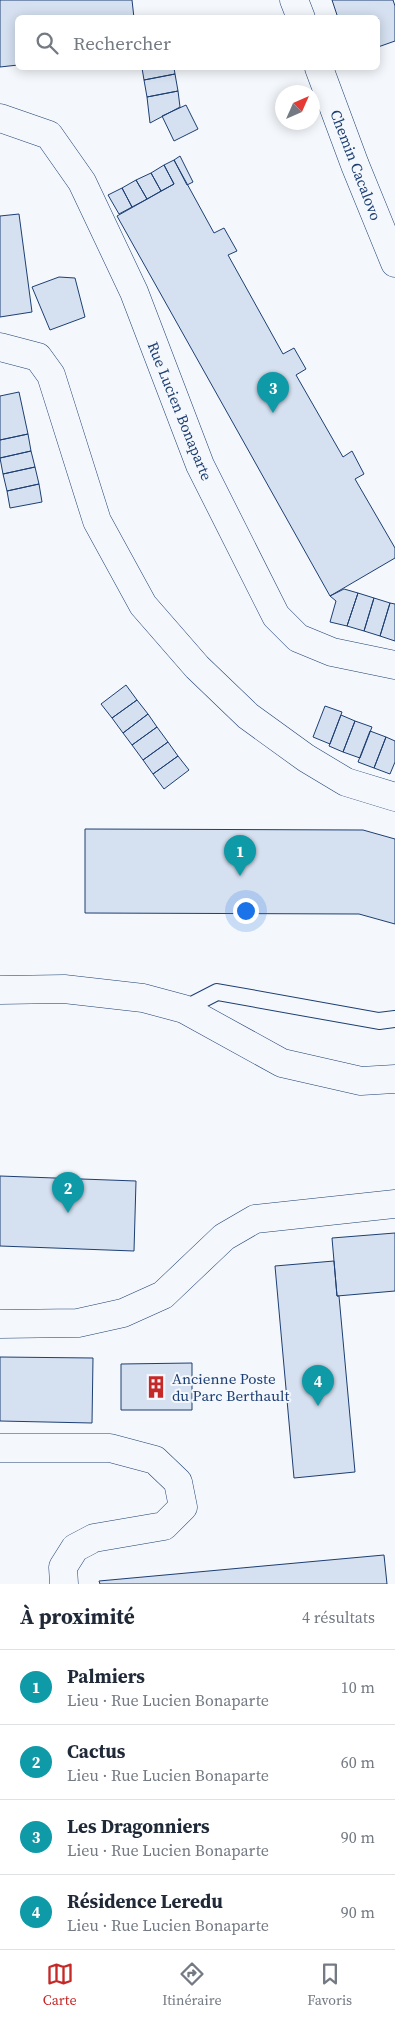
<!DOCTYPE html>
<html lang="fr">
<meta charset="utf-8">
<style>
:root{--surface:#fff;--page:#f2f2f3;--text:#1f2937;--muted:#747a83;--line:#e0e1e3;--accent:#c62828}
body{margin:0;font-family:"Source Serif 4",serif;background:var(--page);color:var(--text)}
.compass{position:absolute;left:275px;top:85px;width:45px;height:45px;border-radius:50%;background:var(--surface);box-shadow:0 2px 12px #0003;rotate:45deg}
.you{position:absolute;left:245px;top:910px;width:18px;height:18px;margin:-12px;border:4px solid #fff;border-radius:50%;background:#1a73e8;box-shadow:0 0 0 8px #1a73e833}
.badge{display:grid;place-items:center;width:32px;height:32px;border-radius:50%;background:var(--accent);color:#fff;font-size:16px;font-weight:700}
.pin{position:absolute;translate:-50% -41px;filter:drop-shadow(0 1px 2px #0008)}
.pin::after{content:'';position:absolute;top:26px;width:18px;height:15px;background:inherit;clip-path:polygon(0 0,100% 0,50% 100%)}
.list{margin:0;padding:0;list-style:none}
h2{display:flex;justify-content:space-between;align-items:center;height:65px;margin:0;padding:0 20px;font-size:21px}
h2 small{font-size:16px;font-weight:400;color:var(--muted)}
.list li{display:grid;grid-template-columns:32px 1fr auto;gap:15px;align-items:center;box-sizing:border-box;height:75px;padding:0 20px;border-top:1px solid var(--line)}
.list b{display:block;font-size:19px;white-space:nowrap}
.list p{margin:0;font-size:16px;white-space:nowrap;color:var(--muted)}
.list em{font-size:16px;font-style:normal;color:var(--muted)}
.icon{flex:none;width:28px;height:28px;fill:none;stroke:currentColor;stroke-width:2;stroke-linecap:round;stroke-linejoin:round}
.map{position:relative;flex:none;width:395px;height:1584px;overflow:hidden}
.search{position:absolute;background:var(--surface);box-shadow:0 2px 12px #0003;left:15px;right:15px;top:15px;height:55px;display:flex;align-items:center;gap:12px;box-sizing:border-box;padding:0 18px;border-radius:8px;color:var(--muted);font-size:19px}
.sheet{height:365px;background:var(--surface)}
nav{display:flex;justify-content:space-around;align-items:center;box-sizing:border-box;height:70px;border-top:1px solid var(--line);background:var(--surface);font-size:14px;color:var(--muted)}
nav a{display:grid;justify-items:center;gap:2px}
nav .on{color:var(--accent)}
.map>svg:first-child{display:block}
</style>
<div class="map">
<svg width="395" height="1584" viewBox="0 0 395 1584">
<rect width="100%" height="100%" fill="#f4f7fb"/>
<path fill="#d5e0f0" stroke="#1d3f73" d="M 0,0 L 132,0 L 134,18 L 18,18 L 18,65 L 0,67 Z
M 332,0 L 393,0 L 395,6 L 395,41 L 378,47 L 378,18 L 338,18 Z
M 142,68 L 174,68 L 175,74 L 144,80 Z
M 175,74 L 178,91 L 147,97 L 144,80 Z
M 178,91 L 180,107 L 150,123 L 147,97 Z
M 186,105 L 198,129 L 174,141 L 162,116 Z
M 180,156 L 193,182 L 187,185 L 174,160 Z
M 174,160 L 214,233 L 224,228 L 237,251 L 228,255 L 283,354 L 294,348 L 306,369 L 296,375 L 343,457 L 352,451 L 364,474 L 355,479 L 395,548 L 395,558 L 330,596 L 117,216 L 174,184 L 164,165 Z
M 164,165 L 174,184 L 161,191 L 151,173 Z
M 151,173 L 161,191 L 147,199 L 136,180 Z
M 136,180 L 147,199 L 132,207 L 122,188 Z
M 122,188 L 132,207 L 119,214 L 108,195 Z
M 19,214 L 32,312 L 0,317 L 0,216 Z
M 59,277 L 75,278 L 85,317 L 50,330 L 32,287 Z
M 19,392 L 28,434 L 0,440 L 0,396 Z
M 28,434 L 31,451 L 0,458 L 0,440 Z
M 31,451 L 35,467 L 3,474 L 0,458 Z
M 35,467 L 39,484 L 7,491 L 3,474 Z
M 39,484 L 42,502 L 10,508 L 7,491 Z
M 344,589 L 358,593 L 347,626 L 330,622 L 336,601 L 330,596 Z
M 358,593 L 374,598 L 364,631 L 347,626 Z
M 374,598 L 390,603 L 380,636 L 364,631 Z
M 390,603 L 395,604 L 395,641 L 380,636 Z
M 126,685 L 137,700 L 112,718 L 101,704 Z
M 137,700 L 148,714 L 123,733 L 112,718 Z
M 325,706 L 342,712 L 330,744 L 313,737 Z
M 148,714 L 157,727 L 132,745 L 123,733 Z
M 341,715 L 355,721 L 343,752 L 329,746 Z
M 355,721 L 372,727 L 360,758 L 343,752 Z
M 157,727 L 168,742 L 143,760 L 132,745 Z
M 370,731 L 386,737 L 374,768 L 358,762 Z
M 386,737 L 395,741 L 395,762 L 390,774 L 374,768 Z
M 168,742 L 178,756 L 153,774 L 143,760 Z
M 178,756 L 189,770 L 164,789 L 153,774 Z
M 85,829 L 363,830 L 395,839 L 395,924 L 359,914 L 85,913 Z
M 0,1176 L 136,1181 L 134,1251 L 0,1246 Z
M 395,1233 L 395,1291 L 337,1296 L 332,1238 Z
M 334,1261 L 337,1296 L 339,1296 L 355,1472 L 294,1478 L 275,1266 Z
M 0,1357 L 93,1358 L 92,1423 L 0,1421 Z
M 192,1363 L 192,1410 L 121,1410 L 121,1364 Z
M 384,1555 L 387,1584 L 100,1584 L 99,1581 Z"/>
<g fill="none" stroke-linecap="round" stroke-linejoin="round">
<defs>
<path id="lane" d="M 184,1009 L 217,992 L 379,1021 L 395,1019"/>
<path id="street" d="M 294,0 L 301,18
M 319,68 L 355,165 L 395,263
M 0,118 L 49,135 L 82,182 L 134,292 L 200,465 L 276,616 L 298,638 L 332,652 L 395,665
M 0,347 L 38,357 L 51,375 L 97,521 L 143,605 L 197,667 L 248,716 L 306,758 L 346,782 L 395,797
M 0,990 L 64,989 L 143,998 L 184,1009 L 282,1063 L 361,1081 L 395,1079
M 0,1324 L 78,1323 L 123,1313 L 163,1295 L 224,1237 L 255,1219 L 395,1204
M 0,1448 L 110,1448 L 155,1460 L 178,1482 L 183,1507 L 164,1526 L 94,1538 L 75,1548 L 63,1567 L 64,1584"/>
</defs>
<use href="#lane" stroke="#1d3f73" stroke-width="18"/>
<use href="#street" stroke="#1d3f73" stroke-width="29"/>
<use href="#lane" stroke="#f4f7fb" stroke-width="16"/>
<use href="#street" stroke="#f4f7fb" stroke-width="28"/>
</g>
<defs>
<symbol id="building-bare" viewBox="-9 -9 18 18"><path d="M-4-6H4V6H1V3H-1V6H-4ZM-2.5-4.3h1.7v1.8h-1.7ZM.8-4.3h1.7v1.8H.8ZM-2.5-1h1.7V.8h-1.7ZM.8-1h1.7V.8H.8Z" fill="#c62828" stroke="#f4f7fb" stroke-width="2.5" paint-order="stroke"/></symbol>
</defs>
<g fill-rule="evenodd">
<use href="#building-bare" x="140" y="1371" width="32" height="32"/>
</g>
<g text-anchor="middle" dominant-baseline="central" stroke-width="4" stroke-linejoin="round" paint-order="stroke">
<g font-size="15" fill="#1d3f73" stroke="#f4f7fb">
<text transform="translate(356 165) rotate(69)">Chemin Cacalovo</text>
<text transform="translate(180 411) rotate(68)">Rue Lucien Bonaparte</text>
</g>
<g font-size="15" fill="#1d3f73" stroke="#f4f7fb" text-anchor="start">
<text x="172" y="1378">Ancienne Poste<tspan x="172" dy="17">du Parc Berthault</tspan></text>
</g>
</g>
</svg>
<svg class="compass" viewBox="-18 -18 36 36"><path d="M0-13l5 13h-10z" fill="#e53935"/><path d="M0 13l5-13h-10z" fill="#747a83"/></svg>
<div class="you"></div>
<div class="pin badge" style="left:240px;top:876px;background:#0f9aa8">1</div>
<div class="pin badge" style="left:68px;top:1213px;background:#0f9aa8">2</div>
<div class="pin badge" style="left:273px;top:413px;background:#0f9aa8">3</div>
<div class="pin badge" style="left:318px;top:1406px;background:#0f9aa8">4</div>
<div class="search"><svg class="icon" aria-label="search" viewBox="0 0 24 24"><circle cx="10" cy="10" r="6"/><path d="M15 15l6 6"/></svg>Rechercher</div>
</div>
<section class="sheet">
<h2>À proximité<small>4 résultats</small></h2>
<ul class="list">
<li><span class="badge" style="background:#0f9aa8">1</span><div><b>Palmiers</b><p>Lieu · Rue Lucien Bonaparte</p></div><em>10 m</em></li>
<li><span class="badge" style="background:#0f9aa8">2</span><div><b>Cactus</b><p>Lieu · Rue Lucien Bonaparte</p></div><em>60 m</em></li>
<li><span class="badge" style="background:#0f9aa8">3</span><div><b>Les Dragonniers</b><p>Lieu · Rue Lucien Bonaparte</p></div><em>90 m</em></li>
<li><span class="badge" style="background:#0f9aa8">4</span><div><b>Résidence Leredu</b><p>Lieu · Rue Lucien Bonaparte</p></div><em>90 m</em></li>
</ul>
</section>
<nav>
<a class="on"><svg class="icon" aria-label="map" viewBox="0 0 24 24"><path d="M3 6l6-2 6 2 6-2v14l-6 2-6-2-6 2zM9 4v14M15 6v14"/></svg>Carte</a>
<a><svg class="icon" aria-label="directions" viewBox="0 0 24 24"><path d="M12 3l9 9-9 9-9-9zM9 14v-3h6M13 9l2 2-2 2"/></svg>Itinéraire</a>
<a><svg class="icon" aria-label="saved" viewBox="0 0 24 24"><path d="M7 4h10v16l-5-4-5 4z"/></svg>Favoris</a>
</nav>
